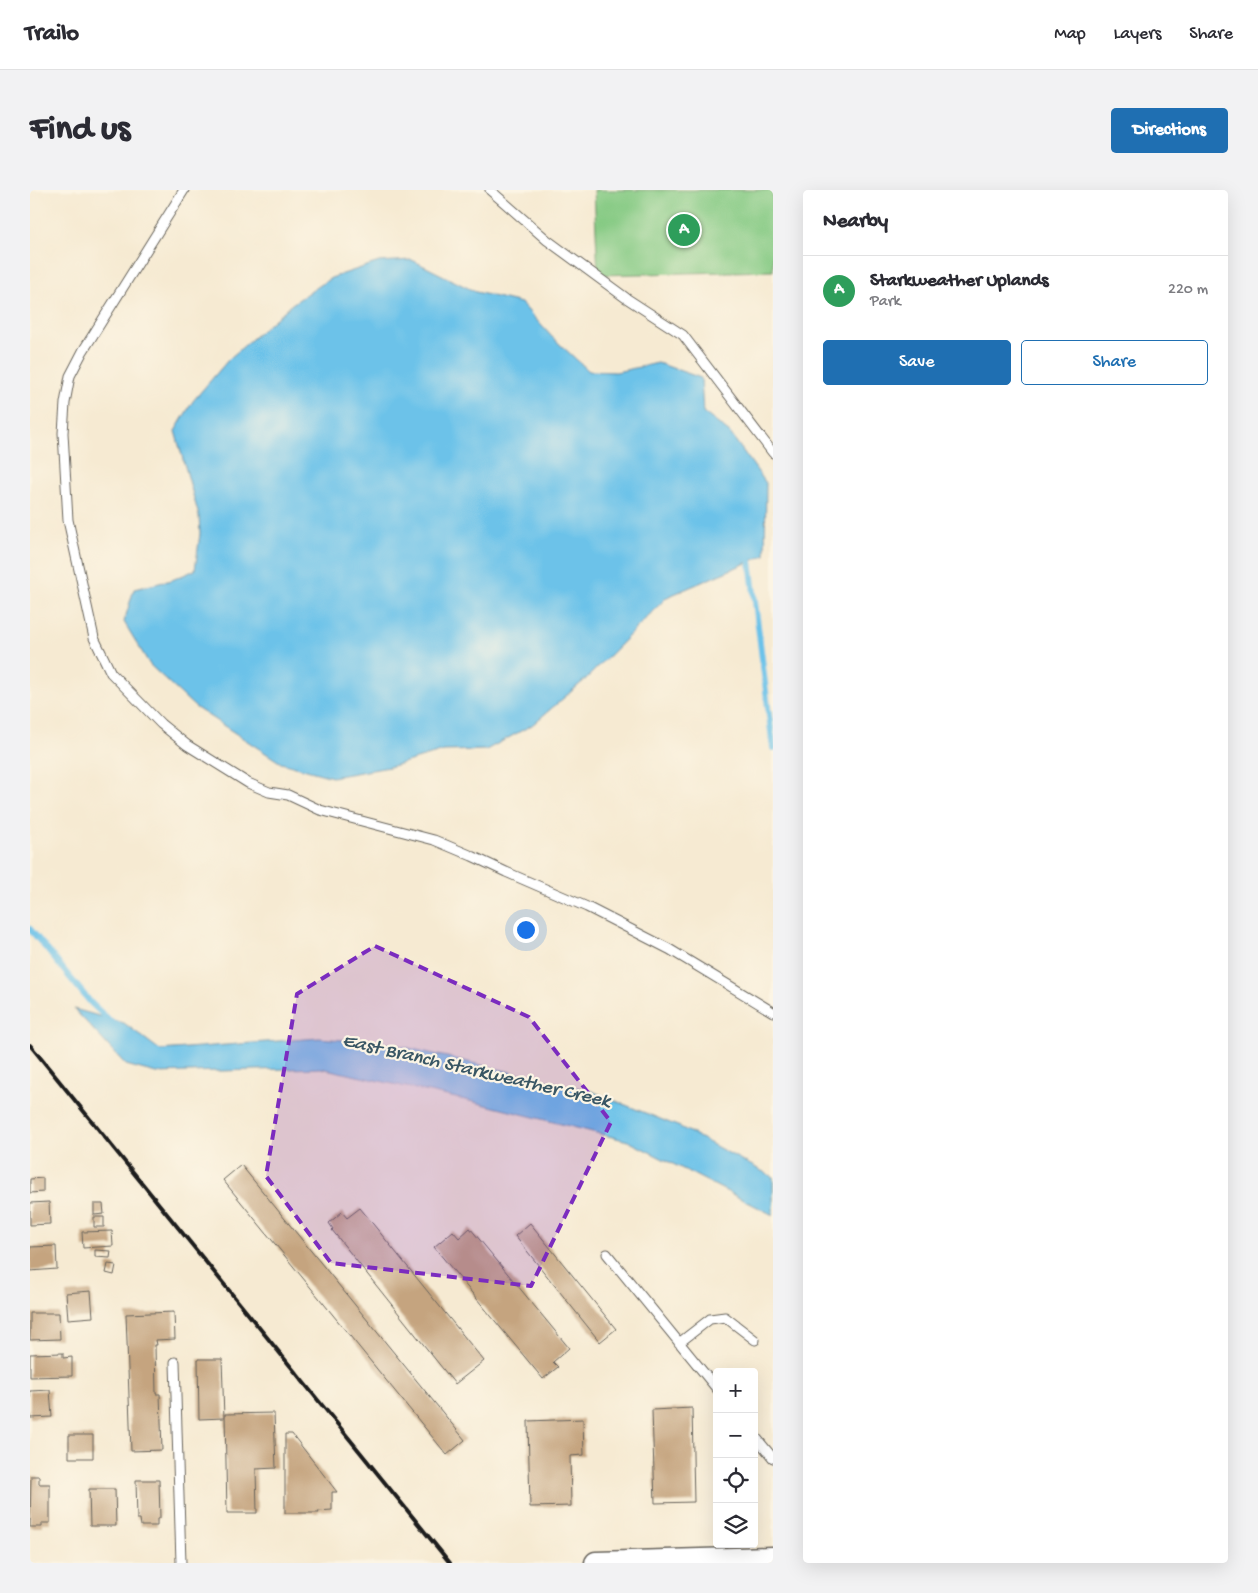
<!DOCTYPE html>
<meta charset="utf-8">
<style>
:root{--surface:#fff;--page:#f2f2f3;--text:#2b2b33;--muted:#7c7c81;--line:#e1e1e2;--accent:#1f6fb2}
body{margin:0;font-family:"Gochi Hand",sans-serif;background:var(--page);color:var(--text)}
.controls{position:absolute;right:15px;bottom:15px;display:grid;overflow:hidden;border-radius:5px;box-shadow:0 5px 20px #0002}
.controls button{width:45px;height:45px;display:grid;place-items:center;padding:0;border:0;border-bottom:1px solid var(--line);background:var(--surface);color:var(--text);font:25px sans-serif}
.you{position:absolute;left:495px;top:739px;width:18px;height:18px;margin:-12px;border:4px solid #fff;border-radius:50%;background:#1a73e8;box-shadow:0 0 0 8px #1a73e833}
.badge{display:grid;place-items:center;width:32px;height:32px;border-radius:50%;background:var(--accent);color:#fff;font-size:16px;font-weight:700}
.pin{position:absolute;translate:-50% -50%;border:2px solid #fff;box-shadow:0 1px 5px #0006}
.list{margin:0;padding:0;list-style:none}
h2{display:flex;justify-content:space-between;align-items:center;height:65px;margin:0;padding:0 20px;font-size:21px}
h2 small{font-size:16px;font-weight:400;color:var(--muted)}
.list li{display:grid;grid-template-columns:32px 1fr auto;gap:15px;align-items:center;box-sizing:border-box;height:70px;padding:0 20px;border-top:1px solid var(--line)}
.list b{display:block;font-size:19px;white-space:nowrap}
.list p{margin:0;font-size:16px;white-space:nowrap;color:var(--muted)}
.list em{font-size:16px;font-style:normal;color:var(--muted)}
.actions{display:flex;gap:10px;padding:15px 20px}
.actions a{flex:1;padding:11px 0;border:1px solid var(--accent);border-radius:5px;text-align:center;font-size:18px;color:var(--accent)}
.actions .main{background:var(--accent);color:#fff}
.icon{flex:none;width:28px;height:28px;fill:none;stroke:currentColor;stroke-width:2;stroke-linecap:round;stroke-linejoin:round}
.map{position:relative;flex:none;width:743px;height:1373px;overflow:hidden;border-radius:5px}
header{display:flex;align-items:center;gap:30px;box-sizing:border-box;height:70px;padding:0 25px;background:var(--surface);border-bottom:1px solid var(--line)}
header strong{font-size:24px}
nav{display:flex;gap:28px;margin-inline-start:auto;font-size:18px}
.intro{display:flex;align-items:center;justify-content:space-between;box-sizing:border-box;height:120px;padding:0 30px}
h1{margin:0;font-size:35px}
.button{padding:12px 22px;border-radius:5px;background:var(--accent);color:#fff;font-size:18px;font-weight:700}
main{display:flex;gap:30px;padding:0 30px}
aside{flex:1;background:var(--surface);border-radius:5px;box-shadow:0 5px 20px #0002}
.map>svg:first-child{display:block}
</style>
<header>
<strong>Trailo</strong>
<nav><a>Map</a><a>Layers</a><a>Share</a></nav>
</header>
<div class="intro"><h1>Find us</h1><a class="button">Directions</a></div>
<main>
<div class="map">
<svg width="743" height="1373" viewBox="0 0 743 1373">
<rect width="100%" height="100%" fill="#fcf5e5"/>
<filter id="ink" filterUnits="userSpaceOnUse"><feTurbulence type="fractalNoise" baseFrequency=".02" numOctaves="2"/><feDisplacementMap in="SourceGraphic" scale="10" xChannelSelector="R" yChannelSelector="G"/><feConvolveMatrix kernelMatrix="1 2 1 2 8 2 1 2 1" color-interpolation-filters="sRGB"/></filter>
<filter id="wash" filterUnits="userSpaceOnUse"><feTurbulence type="fractalNoise" baseFrequency=".0096" numOctaves="4" result="noise"/><feDisplacementMap in="SourceGraphic" scale="20" xChannelSelector="R" yChannelSelector="G"/><feGaussianBlur stdDeviation="1.12" result="paint"/><feColorMatrix in="noise" values="0 0 0 0 0 0 0 0 0 0 0 0 0 0 0 0 0 1.4 0 .05"/><feComposite in="paint" operator="in"/></filter>
<g filter="url(#wash)">
<rect width="100%" height="100%" fill="#f6ead2"/>
<path fill="#86ca84" stroke="#517350" d="M 564,0 L 743,0 L 743,81 L 568,85 Z"/>
<path fill="#6cc2e9" stroke="#446f82" d="M 382,70 L 446,102 L 491,113 L 522,147 L 559,181 L 586,182 L 628,173 L 671,188 L 673,222 L 700,243 L 736,293 L 735,365 L 637,407 L 557,488 L 502,535 L 456,560 L 414,561 L 359,577 L 302,587 L 251,573 L 165,517 L 120,475 L 94,432 L 104,399 L 142,390 L 165,380 L 170,344 L 169,326 L 145,241 L 163,211 L 199,169 L 262,114 L 301,88 L 349,72 Z
M 44,819 L 94,833 L 130,860 L 289,848 L 362,854 L 561,901 L 650,937 L 743,987 L 743,1025 L 598,951 L 444,912 L 291,878 L 126,883 L 96,875 Z"/>
<g fill="none" stroke-linecap="round" stroke-linejoin="round">
<path stroke="#6cc2e9" stroke-width="6" d="M 720,371 L 743,558
M 0,739 L 61,813 L 81,832"/>
</g>
<g id="blocks">
<path fill="#c5a47f" d="M 211,975 L 435,1250 L 417,1265 L 193,990 Z
M 13,988 L 13,1002 L 0,1003 L 0,989 Z
M 19,1012 L 20,1034 L 0,1035 L 0,1013 Z
M 64,1014 L 73,1014 L 74,1024 L 64,1025 Z
M 330,1018 L 454,1171 L 425,1194 L 302,1040 L 303,1039 L 299,1033 L 312,1022 L 317,1028 Z
M 64,1027 L 74,1027 L 74,1037 L 64,1037 Z
M 500,1033 L 586,1139 L 570,1152 L 485,1046 Z
M 440,1038 L 539,1158 L 523,1172 L 528,1177 L 513,1189 L 404,1057 L 423,1041 L 429,1048 Z
M 82,1041 L 83,1056 L 53,1058 L 52,1042 Z
M 26,1056 L 27,1079 L 0,1081 L 0,1057 Z
M 65,1060 L 81,1061 L 80,1068 L 65,1067 Z
M 78,1074 L 86,1075 L 84,1085 L 76,1083 Z
M 61,1101 L 63,1127 L 38,1129 L 36,1103 Z
M 144,1122 L 145,1149 L 126,1150 L 127,1155 L 125,1155 L 126,1204 L 130,1204 L 132,1260 L 101,1261 L 96,1124 Z
M 0,1123 L 29,1123 L 30,1149 L 0,1150 Z
M 33,1163 L 33,1168 L 42,1167 L 42,1186 L 0,1187 L 0,1164 Z
M 168,1169 L 192,1169 L 194,1228 L 169,1229 Z
M 20,1200 L 22,1227 L 0,1228 L 0,1201 Z
M 662,1218 L 664,1312 L 625,1313 L 622,1220 Z
M 244,1223 L 246,1278 L 226,1279 L 227,1323 L 197,1323 L 195,1224 Z
M 553,1229 L 554,1265 L 540,1266 L 541,1316 L 500,1317 L 498,1231 Z
M 255,1244 L 262,1244 L 307,1302 L 302,1302 L 302,1320 L 288,1321 L 289,1323 L 255,1323 Z
M 39,1245 L 63,1245 L 63,1268 L 39,1268 Z
M 1,1286 L 9,1286 L 9,1294 L 20,1294 L 20,1333 L 12,1333 L 12,1337 L 0,1337 Z
M 106,1290 L 129,1290 L 130,1328 L 127,1329 L 127,1336 L 111,1336 L 110,1329 L 107,1329 Z
M 59,1299 L 85,1299 L 86,1336 L 60,1336 Z"/>
</g>
</g>
<g filter="url(#ink)">
<use href="#blocks" fill-opacity="0" stroke="#68645c" stroke-width="1"/>
<g fill="none" stroke-linecap="round" stroke-linejoin="round">
<defs>
<path id="lane" d="M 154,0 L 53,161 L 40,186 L 35,213 L 33,243 L 38,330 L 64,448 L 81,483 L 131,534 L 157,555 L 218,593 L 239,602 L 258,605 L 290,620 L 404,650 L 442,666 L 476,682 L 557,717 L 639,759 L 743,822
M 460,0 L 517,50 L 596,108 L 653,145 L 743,263
M 577,1064 L 687,1199
M 649,1153 L 680,1129 L 695,1127 L 725,1150
M 145,1172 L 151,1373
M 724,1245 L 743,1268"/>
<path id="secondary" d="M 566,1373 L 743,1368"/>
</defs>
<use href="#lane" stroke="#68645c" stroke-width="11"/>
<use href="#secondary" stroke="#68645c" stroke-width="25"/>
<use href="#lane" stroke="#fff" stroke-width="9"/>
<use href="#secondary" stroke="#fff" stroke-width="22"/>
<path stroke="#1c1c1c" stroke-width="4" d="M 0,855 L 420,1373"/>
</g>
</g>
<path fill="#7b2cbf" fill-opacity="0.2" stroke="#7b2cbf" stroke-width="4" stroke-dasharray="10 6" stroke-linejoin="round" d="M 345,756 L 499,827 L 581,932 L 501,1096 L 301,1073 L 236,986 L 267,804 Z"/>
<g text-anchor="middle" dominant-baseline="central" stroke-width="4.5" stroke-linejoin="round" paint-order="stroke">
<g font-size="20" font-style="italic" fill="#385664" stroke="#fcf5e5">
<text transform="translate(446 882) rotate(13)">East Branch Starkweather Creek</text>
</g>
</g>
</svg>
<div class="controls">
<button>+</button>
<button>−</button>
<button><svg class="icon" aria-label="locate" viewBox="0 0 24 24"><circle cx="12" cy="12" r="6"/><path d="M12 2v4M12 18v4M2 12h4M18 12h4"/></svg></button>
<button><svg class="icon" aria-label="layers" viewBox="0 0 24 24"><path d="M12 4l9 5-9 5-9-5zM3 14l9 5 9-5"/></svg></button>
</div>
<div class="you"></div>
<div class="pin badge" style="left:654px;top:40px;background:#2e9e5b">A</div>
</div>
<aside>
<h2>Nearby<small></small></h2>
<ul class="list">
<li><span class="badge" style="background:#2e9e5b">A</span><div><b>Starkweather Uplands</b><p>Park</p></div><em>220 m</em></li>
</ul>
<div class="actions"><a class="main">Save</a><a>Share</a></div>
</aside>
</main>
